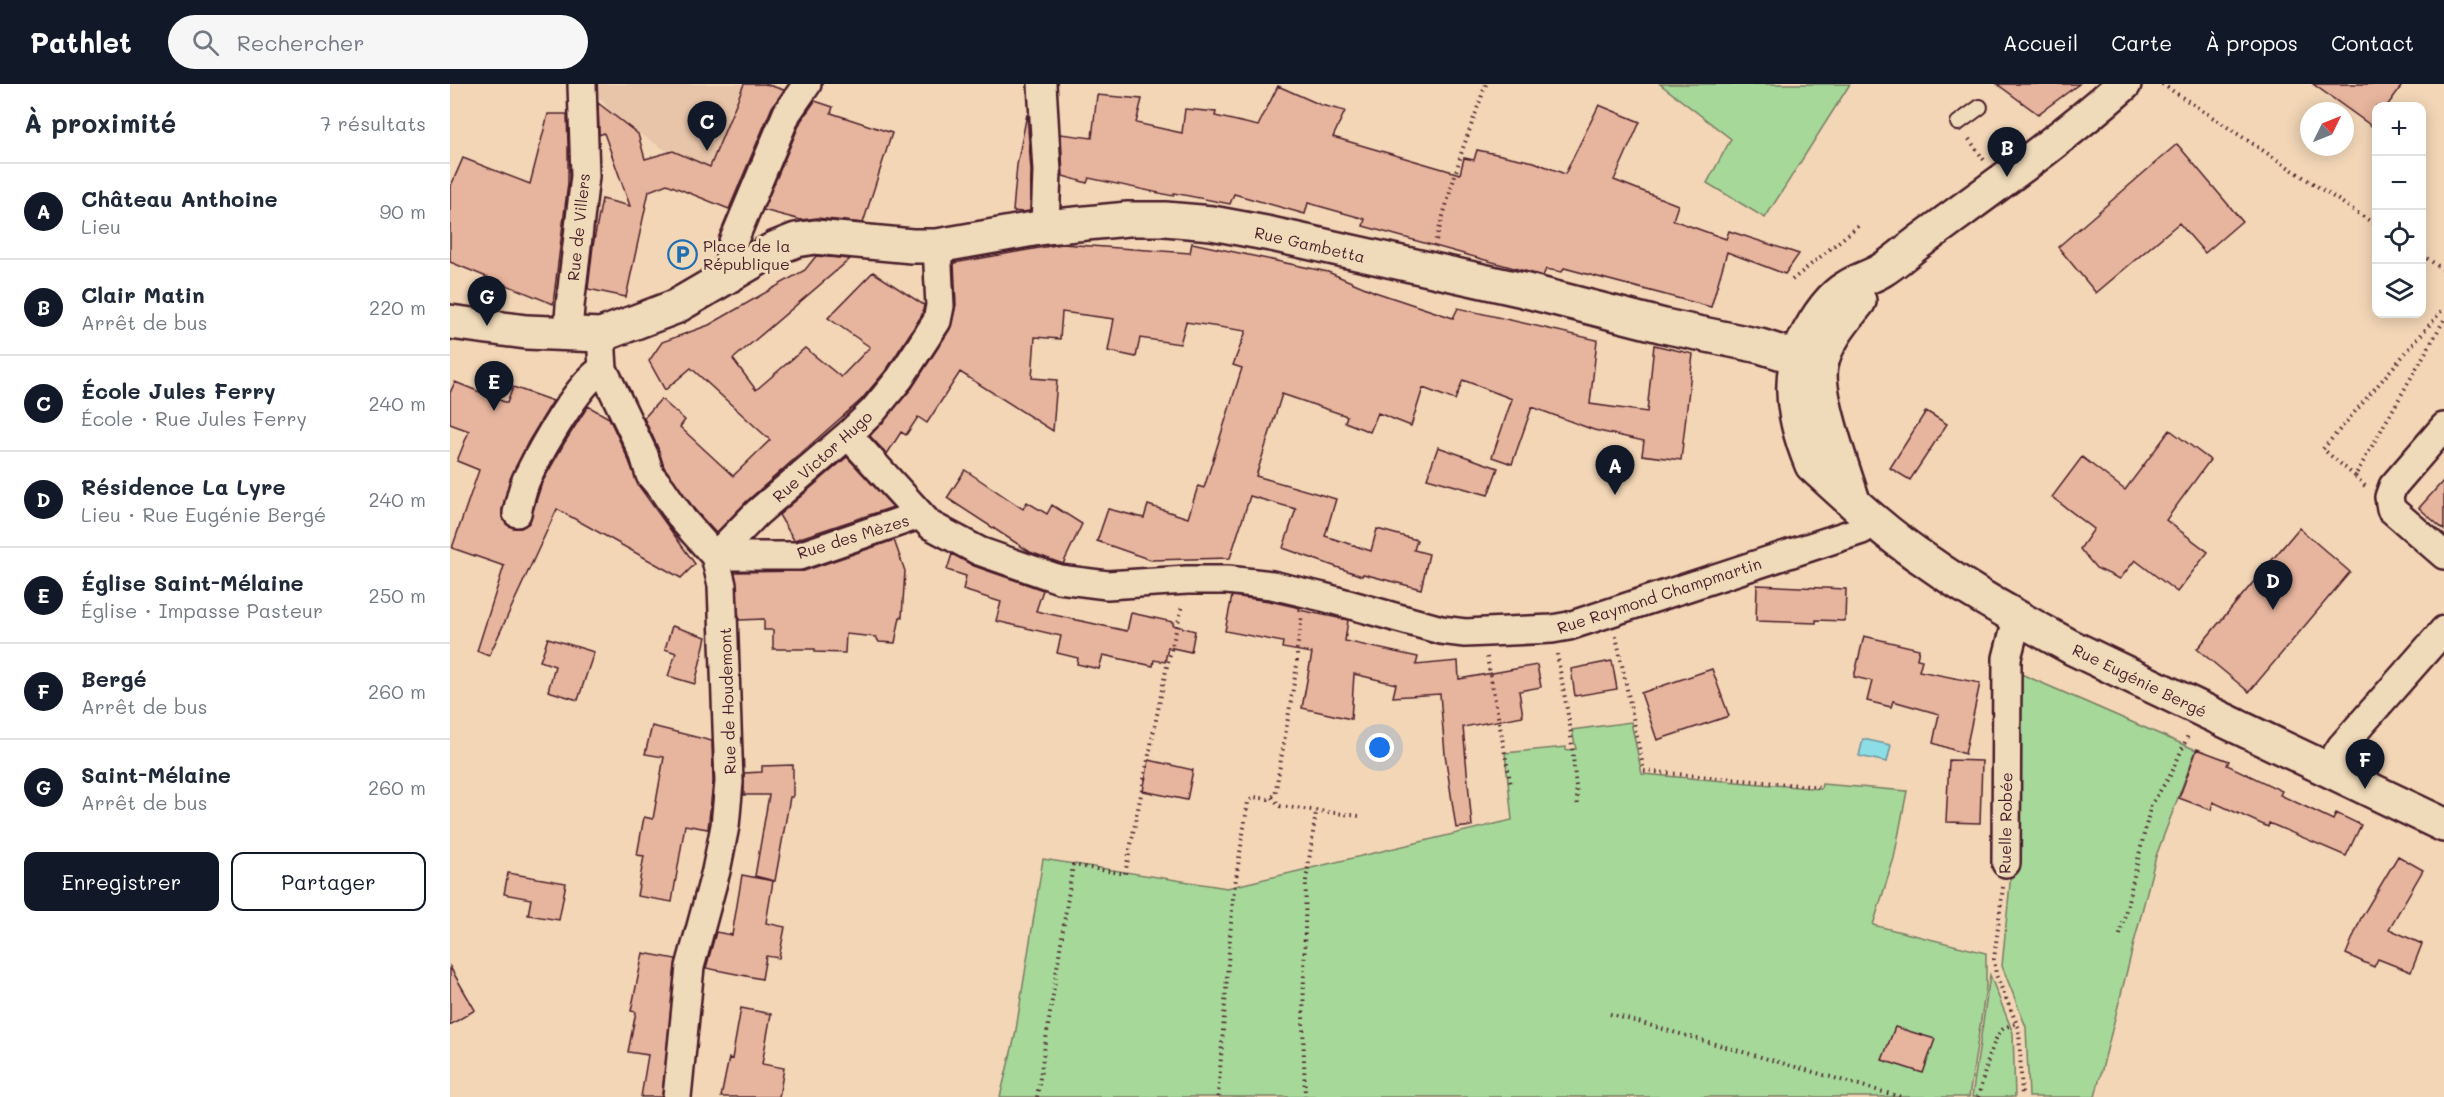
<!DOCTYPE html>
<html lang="fr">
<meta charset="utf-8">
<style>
:root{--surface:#fff;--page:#f6f6f7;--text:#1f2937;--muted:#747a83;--line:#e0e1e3;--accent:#111827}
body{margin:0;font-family:Mali,sans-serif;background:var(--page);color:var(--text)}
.controls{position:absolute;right:18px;top:18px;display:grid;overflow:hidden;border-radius:12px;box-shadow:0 3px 15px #0003}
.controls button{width:54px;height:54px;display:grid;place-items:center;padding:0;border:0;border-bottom:2px solid var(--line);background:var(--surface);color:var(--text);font:30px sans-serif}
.compass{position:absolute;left:1850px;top:18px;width:54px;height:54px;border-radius:50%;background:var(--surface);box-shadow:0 3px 15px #0003;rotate:47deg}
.you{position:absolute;left:930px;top:664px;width:21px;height:21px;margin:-15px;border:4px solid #fff;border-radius:50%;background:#1a73e8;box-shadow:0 0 0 9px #1a73e833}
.badge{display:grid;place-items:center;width:39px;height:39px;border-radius:50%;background:var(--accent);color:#fff;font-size:20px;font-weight:700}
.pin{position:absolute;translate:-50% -50px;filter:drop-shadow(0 2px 3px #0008)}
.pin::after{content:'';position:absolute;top:32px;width:21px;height:18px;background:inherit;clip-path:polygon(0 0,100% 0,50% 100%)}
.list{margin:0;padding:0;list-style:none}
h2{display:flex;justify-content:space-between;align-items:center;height:78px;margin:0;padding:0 24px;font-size:26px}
h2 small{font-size:20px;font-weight:400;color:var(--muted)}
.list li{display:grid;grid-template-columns:39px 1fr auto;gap:18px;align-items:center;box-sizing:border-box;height:96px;padding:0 24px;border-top:2px solid var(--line)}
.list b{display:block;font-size:22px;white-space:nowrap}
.list p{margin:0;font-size:20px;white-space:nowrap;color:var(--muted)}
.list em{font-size:20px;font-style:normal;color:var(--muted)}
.actions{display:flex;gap:12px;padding:18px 24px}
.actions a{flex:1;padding:14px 0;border:2px solid var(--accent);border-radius:12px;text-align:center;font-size:21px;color:var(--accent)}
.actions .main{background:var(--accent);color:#fff}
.icon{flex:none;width:33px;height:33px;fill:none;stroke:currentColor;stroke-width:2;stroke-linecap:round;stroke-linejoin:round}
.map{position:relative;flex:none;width:1994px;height:1013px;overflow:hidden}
header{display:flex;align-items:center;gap:36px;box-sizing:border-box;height:84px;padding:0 30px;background:var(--accent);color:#fff}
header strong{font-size:28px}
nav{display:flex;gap:33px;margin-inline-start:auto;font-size:21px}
.search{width:420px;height:54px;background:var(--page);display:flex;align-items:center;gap:15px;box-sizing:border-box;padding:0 21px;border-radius:33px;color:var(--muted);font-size:22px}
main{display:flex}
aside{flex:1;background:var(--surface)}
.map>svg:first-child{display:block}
</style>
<header>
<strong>Pathlet</strong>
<div class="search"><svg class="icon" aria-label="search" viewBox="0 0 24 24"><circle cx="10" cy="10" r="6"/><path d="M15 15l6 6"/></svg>Rechercher</div>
<nav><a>Accueil</a><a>Carte</a><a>À propos</a><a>Contact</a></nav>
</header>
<main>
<aside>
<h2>À proximité<small>7 résultats</small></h2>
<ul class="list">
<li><span class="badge">A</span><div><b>Château Anthoine</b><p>Lieu</p></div><em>90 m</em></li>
<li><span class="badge">B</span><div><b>Clair Matin</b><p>Arrêt de bus</p></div><em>220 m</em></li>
<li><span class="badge">C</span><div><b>École Jules Ferry</b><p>École · Rue Jules Ferry</p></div><em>240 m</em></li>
<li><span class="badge">D</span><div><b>Résidence La Lyre</b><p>Lieu · Rue Eugénie Bergé</p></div><em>240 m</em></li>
<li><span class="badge">E</span><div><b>Église Saint-Mélaine</b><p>Église · Impasse Pasteur</p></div><em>250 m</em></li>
<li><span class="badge">F</span><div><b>Bergé</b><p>Arrêt de bus</p></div><em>260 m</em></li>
<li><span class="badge">G</span><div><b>Saint-Mélaine</b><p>Arrêt de bus</p></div><em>260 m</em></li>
</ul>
<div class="actions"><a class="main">Enregistrer</a><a>Partager</a></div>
</aside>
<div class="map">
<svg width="1994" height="1013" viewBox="0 0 1994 1013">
<rect width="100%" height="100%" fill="#f2d6b6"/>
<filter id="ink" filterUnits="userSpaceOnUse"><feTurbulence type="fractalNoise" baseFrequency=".0167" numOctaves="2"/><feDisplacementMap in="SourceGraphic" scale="12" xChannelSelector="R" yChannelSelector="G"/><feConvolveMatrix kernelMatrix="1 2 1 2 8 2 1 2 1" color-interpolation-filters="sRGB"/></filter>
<g filter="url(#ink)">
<path fill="#e8c5a9" d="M 146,0 L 326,0 L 287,93 L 292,96 L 279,125 L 214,99 L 227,73 L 180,44 L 160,28 L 147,10 L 141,12 Z"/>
<path fill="#a6d89a" stroke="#787c62" stroke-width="1.5" d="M 1210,0 L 1400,0 L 1315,134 L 1257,99 L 1281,55 Z
M 1562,586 L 1746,666 L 1706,772 L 1645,1013 L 1579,1013 L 1576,943 L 1552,882 L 1562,779 Z
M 1181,638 L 1192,690 L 1371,705 L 1372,700 L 1457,707 L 1444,774 L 1423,841 L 1536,869 L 1536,903 L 1519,1013 L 550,1013 L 565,952 L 593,775 L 777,804 L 1062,736 L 1055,669 L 1116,663 L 1116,666 L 1126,665 L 1122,646 Z
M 1540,891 L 1563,949 L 1565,1013 L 1522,1013 Z"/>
<path fill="#8cdde5" stroke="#72919b" stroke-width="1.5" d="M 1413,655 L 1441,661 L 1437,678 L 1409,672 Z"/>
<path fill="#e7b49d" stroke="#4a1f2b" stroke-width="1.5" d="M 294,0 L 315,0 L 334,6 L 322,23 L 279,125 L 217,100 L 199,107 L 176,213 L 138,205 L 143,162 L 152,115 L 180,122 L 154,49 L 149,51 L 148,19 L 188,50 L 195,75 L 223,67 L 260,83 Z
M 1547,0 L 1629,0 L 1588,30 Z
M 1863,0 L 1953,0 L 1937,22 L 1926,22 L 1926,45 Z
M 828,2 L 871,21 L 895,27 L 883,53 L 1010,90 L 1014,74 L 1024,76 L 1027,66 L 1084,78 L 1115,90 L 1149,21 L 1190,38 L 1164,96 L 1228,121 L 1223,136 L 1276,155 L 1279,147 L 1349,170 L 1335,190 L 1277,168 L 1261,223 L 1114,184 L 1112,188 L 1096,185 L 1093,192 L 913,142 L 915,135 L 858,119 L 855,130 L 784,110 L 780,120 L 724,109 L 723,112 L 639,94 L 637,99 L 613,92 L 611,50 L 642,54 L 647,11 L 692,15 L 686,39 L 732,49 L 735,25 L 766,28 L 765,32 L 808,42 Z
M 365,17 L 383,23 L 381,29 L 442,49 L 413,139 L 367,134 L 351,136 L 313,126 L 351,37 Z
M 98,30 L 117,30 L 118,61 L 118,99 L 103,220 L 0,178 L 0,104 L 13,74 L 80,100 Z
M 577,30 L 581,87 L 580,127 L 572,128 L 563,127 L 567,81 Z
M 1727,60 L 1792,137 L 1755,169 L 1729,139 L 1646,209 L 1608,163 Z
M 742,159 L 878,188 L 925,208 L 1003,234 L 1008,224 L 1147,256 L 1140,320 L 1197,328 L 1204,261 L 1243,270 L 1231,376 L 1192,371 L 1194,357 L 1144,346 L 1082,323 L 1062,380 L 1042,373 L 1062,315 L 1013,296 L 1005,316 L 973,304 L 961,342 L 928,329 L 920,348 L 895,338 L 897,332 L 832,310 L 806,392 L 886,415 L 875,452 L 921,467 L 927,445 L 967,456 L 964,466 L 979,470 L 971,505 L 913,490 L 912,492 L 833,464 L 846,425 L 800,412 L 780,474 L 701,476 L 647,457 L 658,425 L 694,434 L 698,421 L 738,434 L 748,402 L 754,404 L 792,284 L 783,281 L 796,247 L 736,238 L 730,260 L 690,254 L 686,273 L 658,267 L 664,235 L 612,228 L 610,255 L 585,253 L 582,294 L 607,296 L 603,347 L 510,288 L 477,339 L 468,333 L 456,351 L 451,348 L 437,370 L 420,352 L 462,304 L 500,245 L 506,221 L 504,179 L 612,160 L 740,169 Z
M 366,172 L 400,175 L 283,275 L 306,306 L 355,264 L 391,293 L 420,263 L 378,234 L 423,188 L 474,221 L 472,231 L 437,285 L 411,316 L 297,417 L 266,449 L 245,426 L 214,383 L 208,364 L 194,334 L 211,315 L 235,336 L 230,343 L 283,392 L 320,356 L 241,284 L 215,306 L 199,277 L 212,258 L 259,241 L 355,186 Z
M 5,298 L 57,319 L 63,303 L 103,317 L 78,358 L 60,395 L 52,426 L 52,434 L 57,441 L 64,444 L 71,444 L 79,439 L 92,399 L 115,358 L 138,322 L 159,334 L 179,377 L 188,401 L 245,480 L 231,494 L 107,425 L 39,572 L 27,567 L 54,482 L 2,464 L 29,386 L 7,377 L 19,347 L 0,340 L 0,309 Z
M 1476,327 L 1497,340 L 1460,396 L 1440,384 Z
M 1720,346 L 1760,376 L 1716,436 L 1758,468 L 1727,508 L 1685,476 L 1670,495 L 1646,484 L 1630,465 L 1644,445 L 1602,413 L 1632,373 L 1675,406 Z
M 988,363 L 1048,384 L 1038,411 L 977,394 Z
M 397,373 L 443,423 L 344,456 L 329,431 Z
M 515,386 L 573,425 L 577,418 L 597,430 L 602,421 L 632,440 L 613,480 L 580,468 L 497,414 Z
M 1994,396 L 1994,446 L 1969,424 Z
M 1849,444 L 1900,488 L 1799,608 L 1747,565 Z
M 444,456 L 455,487 L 452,533 L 450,533 L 445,559 L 429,558 L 426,553 L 396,550 L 395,569 L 365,568 L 365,565 L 323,565 L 323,546 L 314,546 L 314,535 L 289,536 L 285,488 L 354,487 Z
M 502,470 L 524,482 L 593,506 L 586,527 L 677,547 L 681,529 L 723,538 L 723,541 L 745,547 L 741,568 L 718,563 L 715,578 L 704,576 L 703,582 L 653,571 L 649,585 L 627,580 L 628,574 L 607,569 L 611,552 L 546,537 L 551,518 L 513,506 L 516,492 L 497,486 Z
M 1307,501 L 1396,505 L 1395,537 L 1366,536 L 1366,539 L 1306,537 Z
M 782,512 L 819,517 L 850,524 L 849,526 L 898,536 L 895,557 L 968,573 L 966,581 L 1008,577 L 1009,595 L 1087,581 L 1091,603 L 1069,607 L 1073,632 L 1013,643 L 1022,742 L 1006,744 L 995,670 L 990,610 L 943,613 L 946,600 L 904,590 L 901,635 L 852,624 L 862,569 L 832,564 L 833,558 L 775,547 Z
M 222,542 L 256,553 L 245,600 L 218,592 L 226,569 L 215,565 Z
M 1414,552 L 1469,565 L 1467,575 L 1472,576 L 1469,587 L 1530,599 L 1515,670 L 1483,659 L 1489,630 L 1443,617 L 1441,623 L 1417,617 L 1422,597 L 1404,593 Z
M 98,554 L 144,568 L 128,616 L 98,607 L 105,582 L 90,577 Z
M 1162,577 L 1167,605 L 1125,612 L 1121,585 Z
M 1262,585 L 1279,632 L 1207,656 L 1191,609 Z
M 202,642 L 262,657 L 263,698 L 258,745 L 235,741 L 222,818 L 187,812 L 194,772 L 187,771 L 194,733 L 203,735 L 214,673 L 195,670 Z
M 1747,665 L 1779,677 L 1777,681 L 1832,707 L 1830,711 L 1856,723 L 1883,736 L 1886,729 L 1911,741 L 1896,772 L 1819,739 L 1818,743 L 1763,718 L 1761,726 L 1729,714 Z
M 699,676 L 743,686 L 737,716 L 693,707 Z
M 1499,676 L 1532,677 L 1530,739 L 1496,738 Z
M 343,681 L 343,713 L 340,713 L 325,797 L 305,792 L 319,711 L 294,711 L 294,689 L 312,688 L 312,682 Z
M 1948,772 L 1973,786 L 1939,845 L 1972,860 L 1961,888 L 1928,875 L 1924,883 L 1896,870 L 1911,834 Z
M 58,789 L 116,799 L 109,836 L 78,831 L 81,815 L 54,810 Z
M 292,791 L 323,797 L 316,839 L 335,843 L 329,874 L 316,872 L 312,895 L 256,884 L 266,848 L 282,851 Z
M 193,869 L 226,875 L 212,1013 L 191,1013 L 198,971 L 178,968 L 186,928 L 181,927 Z
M 0,883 L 25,926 L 0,941 Z
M 291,924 L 321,930 L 312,980 L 334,984 L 329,1013 L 271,1013 L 279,974 L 282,975 Z
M 1445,943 L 1485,955 L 1473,989 L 1432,976 Z"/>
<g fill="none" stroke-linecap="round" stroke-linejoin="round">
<defs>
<path id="service" d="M 1508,39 L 1530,23"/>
<path id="minor" d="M 592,0 L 597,87 L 595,143
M 288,185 L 280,172 L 283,158 L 337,29 L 357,0
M 118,250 L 120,222 L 135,92 L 132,0
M 151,251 L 153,285 L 194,371 L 200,391 L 212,405 L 233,436 L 265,472 L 272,501 L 279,698 L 275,742 L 266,787 L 240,883 L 227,1013
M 1994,343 L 1943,402 L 1939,413 L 1941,425 L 1994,471
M 398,351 L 480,441 L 529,467 L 609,495 L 657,501 L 737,496 L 777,496 L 822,501 L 873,513 L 991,546 L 1015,549 L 1102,545 L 1119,542 L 1412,446 L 1421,435
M 67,429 C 70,417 72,403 78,392 C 91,366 129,297 153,285
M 265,472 L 307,429 L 398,351 L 423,327 L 450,294 L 487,237 L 490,222 L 487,162
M 265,472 L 349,472 L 469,431
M 1877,685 L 1891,663 L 1994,546
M 1556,779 L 1557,574 L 1567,535"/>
<path id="tertiary" d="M 1674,0 C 1610,57 1538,107 1469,158 C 1457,167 1445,178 1432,186 C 1421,193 1407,196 1396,204 C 1379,214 1363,240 1354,258 C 1335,296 1346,343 1362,381 C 1399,415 1436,450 1478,478 C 1524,511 1574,537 1623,564 L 1994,741
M 0,238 L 76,248 L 151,251 L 225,223 L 326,164 L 346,156 L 365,153 L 462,162 L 487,162 L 595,143 L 678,135 L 715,135 L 762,139 L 821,150 L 1073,206 L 1214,242 L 1310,262 L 1371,281
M 1403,417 C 1394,387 1365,310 1371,281 C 1375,258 1395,235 1409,217"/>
</defs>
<use href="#service" stroke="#4a1f2b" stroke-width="18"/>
<use href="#minor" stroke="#4a1f2b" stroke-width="32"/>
<use href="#tertiary" stroke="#4a1f2b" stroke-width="38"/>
<path stroke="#4a1f2b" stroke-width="4" stroke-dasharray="1.5 4.5" stroke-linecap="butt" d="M 1712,0 L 1926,141
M 1519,55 L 1534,76
M 986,156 L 1012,67 L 1036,0
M 1972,171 L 1994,186
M 1342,196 L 1408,142
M 1905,392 L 1873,365 L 1994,224
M 1915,402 L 1905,392 L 1994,236
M 1166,552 L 1194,687 L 1370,703
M 1107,570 L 1120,642 L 1128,723
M 1037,573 L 1061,702
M 822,713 L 830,722 L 909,732
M 1553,803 L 1544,875 L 1546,891 L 1569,945 L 1572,1013
M 1670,851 L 1701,721 L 1721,690 L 1739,649
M 1160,930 L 1451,1013
M 587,1013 L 623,781 L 675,790 L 716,586 L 732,523
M 768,1013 L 783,813 L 798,718 L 804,713 L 818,715 L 825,711 L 847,581 L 847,565 L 852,533
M 855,1013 L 853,938 L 856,797 L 866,728
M 1528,1013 C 1533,997 1542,953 1553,945 C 1557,942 1563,941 1567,939"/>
<use href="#service" stroke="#efdab9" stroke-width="14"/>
<use href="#minor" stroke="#efdab9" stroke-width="27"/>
<use href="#tertiary" stroke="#efdab9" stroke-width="33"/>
</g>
</g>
<defs>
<symbol id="parking-ring" viewBox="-11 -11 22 22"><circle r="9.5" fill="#efdab9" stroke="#1f6fb2" stroke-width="1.5"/><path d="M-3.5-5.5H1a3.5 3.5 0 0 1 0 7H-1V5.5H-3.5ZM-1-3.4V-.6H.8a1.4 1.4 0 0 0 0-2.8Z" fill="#1f6fb2"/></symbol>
</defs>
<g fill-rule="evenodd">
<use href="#parking-ring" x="216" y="154" width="33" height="33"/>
</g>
<g text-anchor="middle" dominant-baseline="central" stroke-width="6" stroke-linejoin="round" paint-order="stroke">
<g font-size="16" fill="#4a1f2b" stroke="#efdab9">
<text transform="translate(128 143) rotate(-84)">Rue de Villers</text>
<text transform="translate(860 160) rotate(13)">Rue Gambetta</text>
<text transform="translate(372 372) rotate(-42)">Rue Victor Hugo</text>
<text transform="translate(403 452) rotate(-17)">Rue des Mèzes</text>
<text transform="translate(1209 511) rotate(-18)">Rue Raymond Champmartin</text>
<text transform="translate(1690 596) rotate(26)">Rue Eugénie Bergé</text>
<text transform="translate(277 617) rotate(-92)">Rue de Houdemont</text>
<text transform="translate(1555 739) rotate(-89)">Ruelle Robée</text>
</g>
<g font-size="16" fill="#4a1f2b" stroke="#efdab9" text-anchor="start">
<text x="253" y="161">Place de la<tspan x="253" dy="18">République</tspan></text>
</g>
</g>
</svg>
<div class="controls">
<button>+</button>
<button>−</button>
<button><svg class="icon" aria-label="locate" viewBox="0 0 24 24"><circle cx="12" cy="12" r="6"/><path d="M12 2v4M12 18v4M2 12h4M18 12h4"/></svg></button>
<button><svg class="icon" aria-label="layers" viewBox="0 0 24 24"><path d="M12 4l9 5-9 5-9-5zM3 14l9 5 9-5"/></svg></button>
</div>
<svg class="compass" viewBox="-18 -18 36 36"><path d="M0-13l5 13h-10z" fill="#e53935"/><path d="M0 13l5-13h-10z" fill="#747a83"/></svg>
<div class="you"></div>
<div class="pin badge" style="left:1165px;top:411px">A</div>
<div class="pin badge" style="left:1557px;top:93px">B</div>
<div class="pin badge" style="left:257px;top:67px">C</div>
<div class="pin badge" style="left:1823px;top:526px">D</div>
<div class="pin badge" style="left:44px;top:327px">E</div>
<div class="pin badge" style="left:1915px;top:705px">F</div>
<div class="pin badge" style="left:37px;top:242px">G</div>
</div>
</main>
